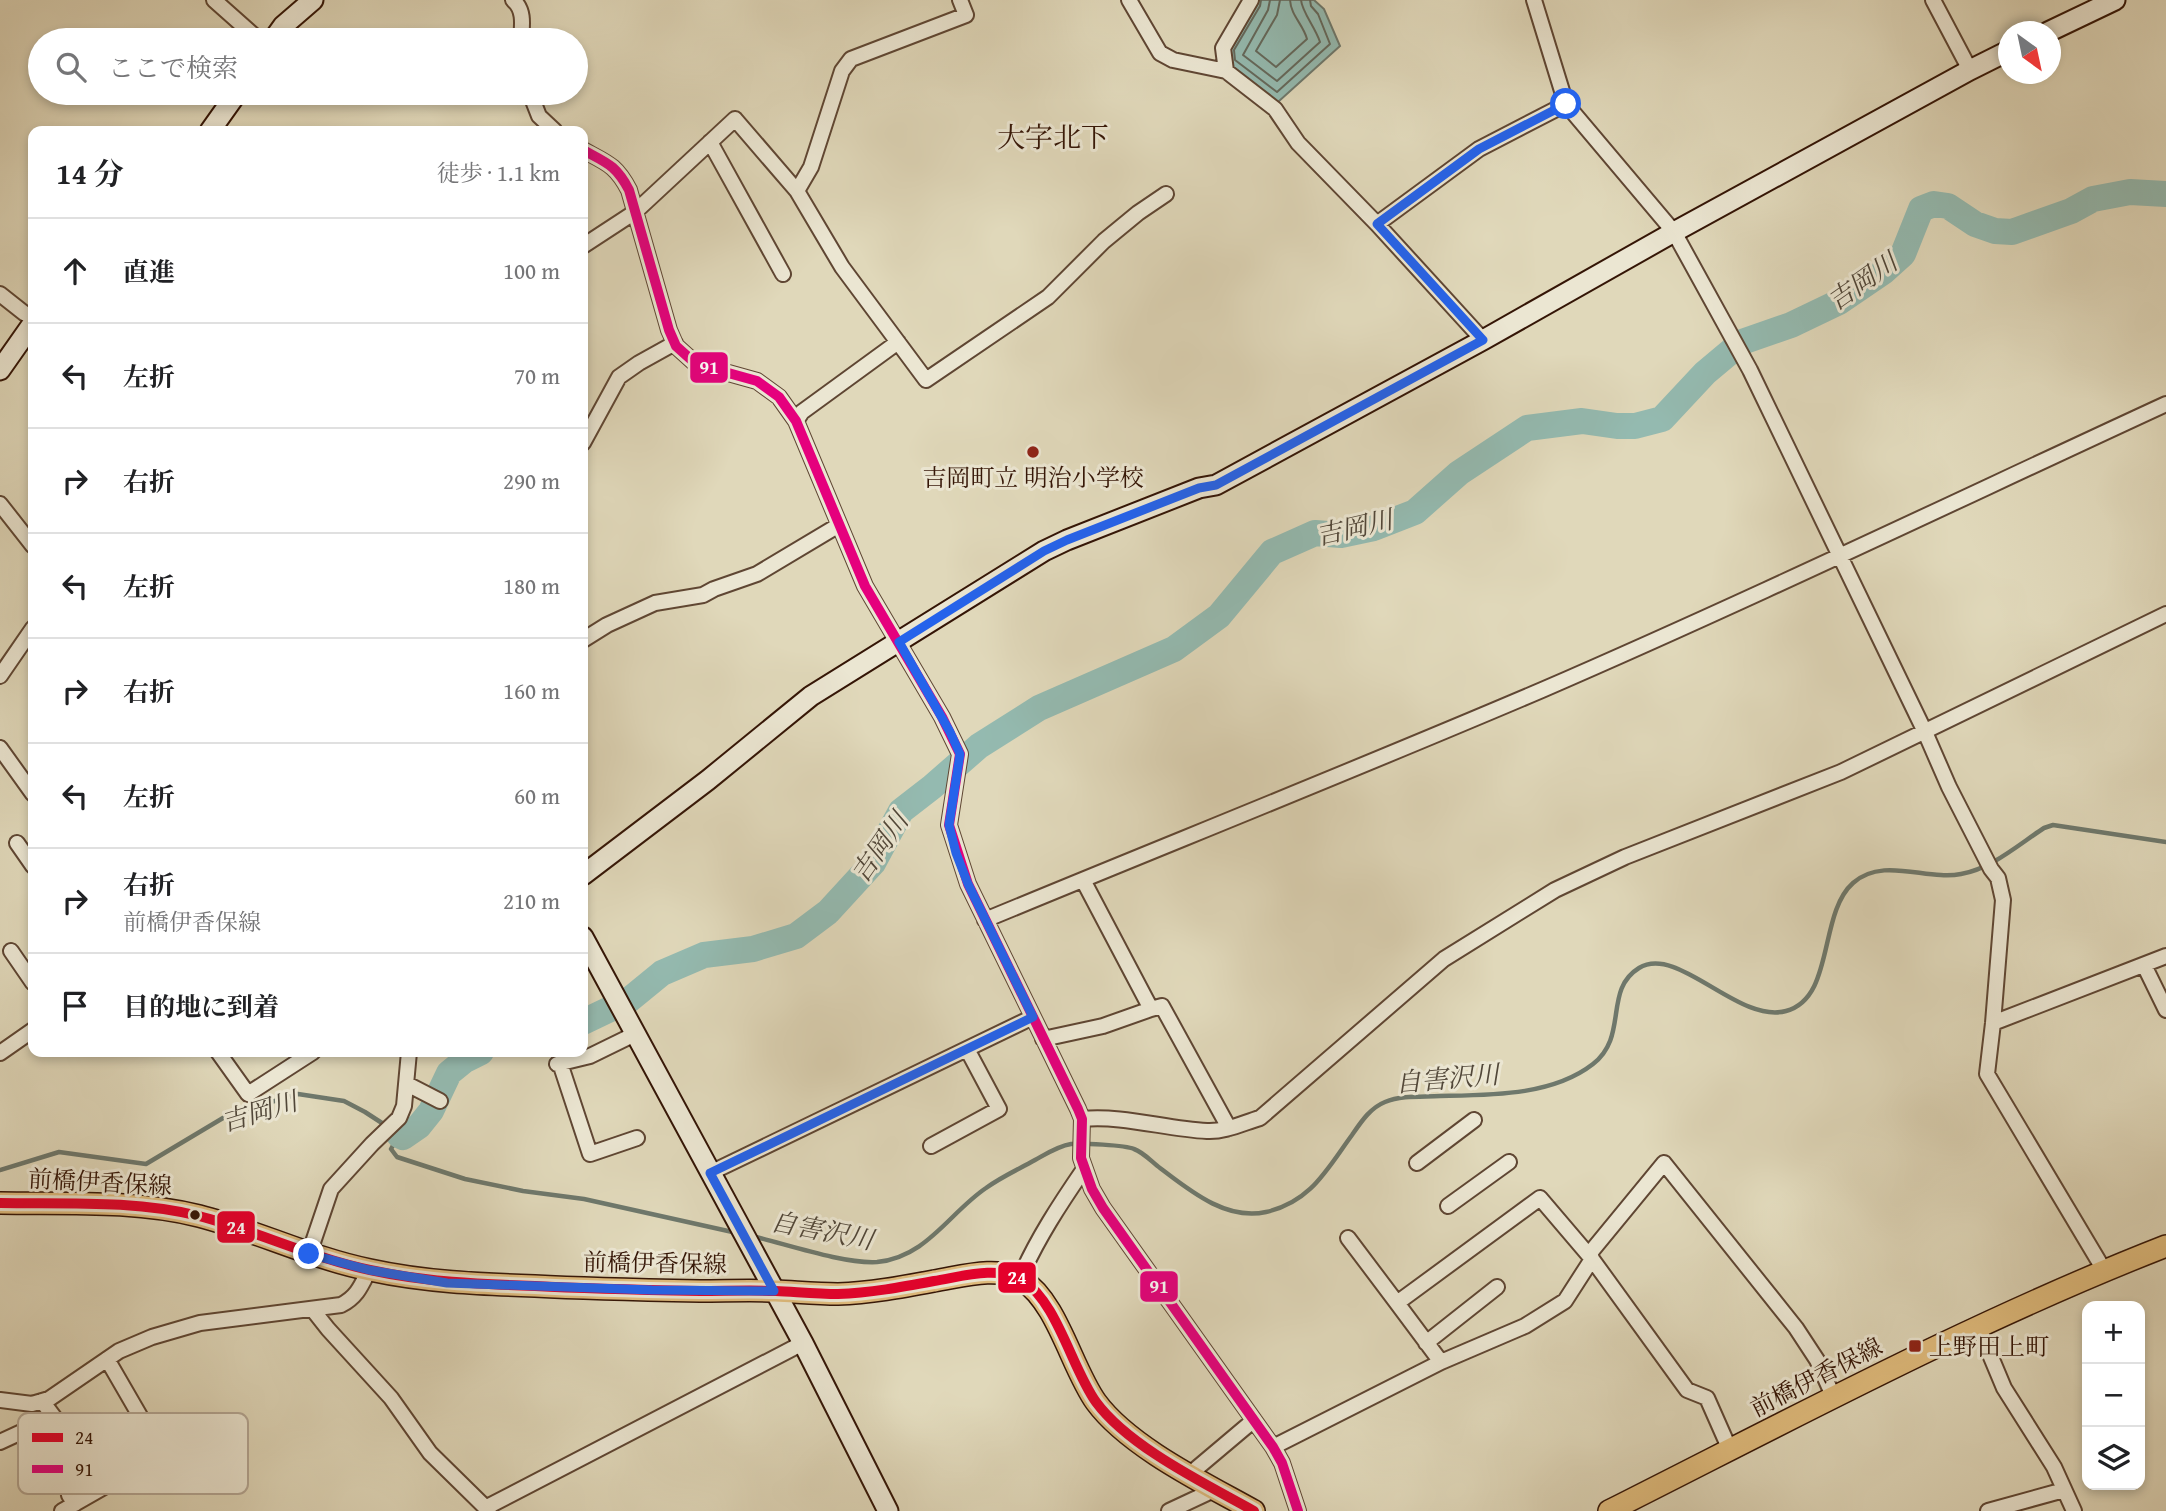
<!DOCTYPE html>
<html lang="ja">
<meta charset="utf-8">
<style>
:root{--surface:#fff;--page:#f6f6f6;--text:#202124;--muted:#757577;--line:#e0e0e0}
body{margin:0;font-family:"Gentium Book Plus","Noto Serif JP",serif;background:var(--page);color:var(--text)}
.controls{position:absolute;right:21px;bottom:21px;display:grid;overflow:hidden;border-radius:14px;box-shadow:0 4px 10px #0003}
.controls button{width:63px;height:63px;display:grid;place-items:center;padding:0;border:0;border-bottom:2px solid var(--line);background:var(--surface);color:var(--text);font:35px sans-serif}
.compass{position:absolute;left:1998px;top:21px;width:63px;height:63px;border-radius:50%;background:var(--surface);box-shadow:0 4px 10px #0003;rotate:147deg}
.stop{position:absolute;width:21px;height:21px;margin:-16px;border:5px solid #2563eb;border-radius:50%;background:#fff}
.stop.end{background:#2563eb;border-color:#fff;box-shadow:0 2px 7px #0008}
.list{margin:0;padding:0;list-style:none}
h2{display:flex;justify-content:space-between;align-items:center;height:91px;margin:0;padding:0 28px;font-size:30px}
h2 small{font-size:23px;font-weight:400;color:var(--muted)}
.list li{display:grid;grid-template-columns:46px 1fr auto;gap:21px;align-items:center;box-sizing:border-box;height:105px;padding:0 28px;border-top:2px solid var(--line)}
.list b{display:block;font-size:26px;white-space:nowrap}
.list p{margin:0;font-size:23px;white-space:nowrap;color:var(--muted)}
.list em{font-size:23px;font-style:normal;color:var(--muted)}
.icon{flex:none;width:38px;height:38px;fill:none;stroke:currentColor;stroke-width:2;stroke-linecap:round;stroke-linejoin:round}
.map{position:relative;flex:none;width:2166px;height:1511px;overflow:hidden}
.search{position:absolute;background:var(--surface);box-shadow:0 4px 10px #0003;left:28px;top:28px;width:560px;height:77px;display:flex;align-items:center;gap:18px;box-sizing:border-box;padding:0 24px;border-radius:38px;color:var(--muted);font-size:26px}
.panel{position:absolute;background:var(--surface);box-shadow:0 4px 10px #0003;left:28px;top:126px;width:560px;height:931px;border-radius:14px}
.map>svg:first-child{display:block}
</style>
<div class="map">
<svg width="2166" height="1511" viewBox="0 0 2166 1511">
<rect width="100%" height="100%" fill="#e0d8ba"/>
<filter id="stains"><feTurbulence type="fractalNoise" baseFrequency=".00286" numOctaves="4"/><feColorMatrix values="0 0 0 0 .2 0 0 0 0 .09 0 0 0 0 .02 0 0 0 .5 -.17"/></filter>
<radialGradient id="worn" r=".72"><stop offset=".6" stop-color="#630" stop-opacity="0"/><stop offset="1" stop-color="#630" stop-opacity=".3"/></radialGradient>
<path fill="#94bab0" stroke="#6e786c" stroke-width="2" d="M 1255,0 L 1314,0 L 1324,9 L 1340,46 L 1278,102 L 1228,65 L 1227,49 Z"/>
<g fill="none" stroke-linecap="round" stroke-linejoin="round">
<path stroke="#64685b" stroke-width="2" d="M 1261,0 L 1260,6 L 1234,50 L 1235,60 L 1277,92 L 1330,44 L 1318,14 L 1311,6 L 1310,0
M 1270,0 L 1268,10 L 1243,55 L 1277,81 L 1320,42 C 1315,27 1302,12 1301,0
M 1280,0 L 1277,15 L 1256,51 L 1276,67 L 1307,39 C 1303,24 1291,16 1290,0"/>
<path stroke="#6e786c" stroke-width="4.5" d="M 392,1130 L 399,1135 L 391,1149 L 397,1157 L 465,1179 L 523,1191 L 584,1199 L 737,1233
M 0,1170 L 59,1152 L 146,1164 L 228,1115 L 298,1094 L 344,1101 L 365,1112 L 385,1125
M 752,1236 C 786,1244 844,1264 877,1262 C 927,1257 949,1213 986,1188 C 1001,1177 1019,1169 1035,1160 C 1046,1154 1058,1146 1071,1144 C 1081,1143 1125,1145 1134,1149 C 1143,1152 1152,1162 1160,1168 C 1189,1190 1226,1221 1266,1212 C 1311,1202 1327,1169 1352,1135 C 1361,1122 1370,1108 1385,1102 C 1402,1095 1422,1097 1440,1096 C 1490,1095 1552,1096 1593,1064 C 1629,1036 1603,990 1639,968 C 1678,944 1738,1024 1786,1011 C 1835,998 1818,914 1853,883 C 1883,856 1927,881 1961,874 C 1991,869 2018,845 2044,828 L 2053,825 L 2166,842"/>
<path stroke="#94bab0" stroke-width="26" d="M 583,1022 L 629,1000 L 662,973 L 704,955 L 753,949 L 796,936 L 828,912 L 873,863 L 901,811 L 932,787 L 979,746 L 1039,708 L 1174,649 L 1219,616 L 1272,552 L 1315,533 L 1341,535 L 1374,528 L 1415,512 L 1459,473 L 1527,428 L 1582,421 L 1617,426 L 1635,426 L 1662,419 L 1705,373 L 1742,342 L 1791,325 L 1839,302 L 1883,272 L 1903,254 L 1921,209 L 1934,204 L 1948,206 L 1975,224 L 1995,231 L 2012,232 L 2071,211 L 2093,199 L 2130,192 L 2166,194
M 399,1135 L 403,1137 L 419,1126 L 431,1111 L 449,1073 L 465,1060 L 481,1052"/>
<defs>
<path id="street" d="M 214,0 L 259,40
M 513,0 C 525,10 522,26 521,40
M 1129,0 L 1160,53 L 1173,60 L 1226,71 L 1275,109 L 1298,143 L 1377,224 L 1483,340
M 1534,0 L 1566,104 L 1674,232 L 1750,370 L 1925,732 L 1949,787 L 1991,869 L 1998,878 L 2003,900 L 1993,1023 L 1987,1074 L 2104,1270
M 1933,0 L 1970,70
M 1226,71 L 1223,48 L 1251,0
M 530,93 L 539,116 L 555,131
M 710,142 L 783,274
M 583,150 C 607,163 616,165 629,190 L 669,330 L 676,346 L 696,364 L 757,381 L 779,397 L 796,421 L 865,586 L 942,717 L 960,754 L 949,825 L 968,884 L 1078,1109 L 1082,1119 L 1081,1158 L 1092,1189 L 1103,1208 L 1273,1447 L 1282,1463 L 1298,1511
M 797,191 L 811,167 L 842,71 L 851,59 L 966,15 L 960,0
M 1377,224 L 1479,149 L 1566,104
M 583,246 L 635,212 L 735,119 L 797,191 L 842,267 L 926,380 L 1048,297 L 1104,241 L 1138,213 L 1166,194
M 0,294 L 24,313 L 33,317
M 796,421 L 802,412 L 898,342
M 583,443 L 619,377 L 639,363 L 675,343
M 0,504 L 33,546
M 583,640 L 607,625 L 655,603 L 703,595 L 714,589 L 757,574 L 839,525
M 0,676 L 33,628
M 0,748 L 33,794
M 17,843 L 33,866
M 985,920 C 1171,843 1357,769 1542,690 C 1752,599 1958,500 2166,404
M 11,951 L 33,983
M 2144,965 L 2166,1010
M 1151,1009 L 1162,1006 L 1229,1128
M 1993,1023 L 2166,956
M 1043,1039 L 1103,1026 L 1151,1009 L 1083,880
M 218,1052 L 248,1094 L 313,1052
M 0,1053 L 33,1030
M 560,1063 L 590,1154 L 637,1138
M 557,1064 L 590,1056 L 635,1034
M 407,1084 L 440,1101
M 1082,1119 C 1124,1115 1165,1129 1207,1131 C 1225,1132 1243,1123 1260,1118 L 1444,959 L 1555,890 L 1625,857 L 1841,772 L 2166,614
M 931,1146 L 999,1109 L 967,1049
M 1417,1163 L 1474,1120
M 710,1173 L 1033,1017
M 1448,1206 L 1509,1162
M 1348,1238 L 1397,1303
M 309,1254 L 331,1189 L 372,1144 L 399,1118 L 404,1106 L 409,1052
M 1020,1278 C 1037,1239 1060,1204 1084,1169
M 313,1310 L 328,1329 L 391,1398 L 430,1453 L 489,1511
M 1978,1326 L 2004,1388 L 2054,1467 L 2074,1511
M 1426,1343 L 1497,1287
M 1441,1362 L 1397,1303 L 1540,1198 L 1592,1259 L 1687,1390 L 1707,1398 L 1730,1450
M 0,1400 L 32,1404 L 49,1399 L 119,1351 L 152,1337 L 200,1323 L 341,1305 C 357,1297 361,1286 369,1270
M 42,1401 L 57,1421 L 69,1495 L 75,1504
M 0,1442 L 54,1417
M 1273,1447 L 1441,1362 L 1525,1326 L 1565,1301 L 1592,1259 L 1590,1253 L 1664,1163 L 1796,1328 L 1817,1360 L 1834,1398
M 1190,1474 L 1254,1420
M 487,1507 L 803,1343
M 62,1511 L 162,1454 L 107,1359
M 1169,1511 L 1216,1489
M 1988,1511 L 2064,1490"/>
<path id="secondary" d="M 2048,32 L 2115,0
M 273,40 L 283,26 L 313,0
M 210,131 L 237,93
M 0,370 L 33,323
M 583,875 L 708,780 L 811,696 L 1044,551 L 1067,540 L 1199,488 L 1216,485 L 1483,340 L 1674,232 L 1970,70 L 2008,51
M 583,937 L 803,1343 L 888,1511"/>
<path id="primary" d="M 0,1203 C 66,1204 135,1200 199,1216 C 257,1231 311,1258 370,1270 C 425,1282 479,1284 535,1286 C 590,1289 645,1290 700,1291 C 725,1291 751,1290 776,1291 C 797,1292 817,1294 838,1294 C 870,1293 902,1287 934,1281 C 960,1277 997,1265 1022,1280 C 1057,1301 1072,1369 1096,1402 C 1129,1447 1206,1484 1254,1511
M 1609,1511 C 1792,1419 1974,1321 2166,1246"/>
</defs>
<use href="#street" stroke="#5f4633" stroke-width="18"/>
<use href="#secondary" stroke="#341506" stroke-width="23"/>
<use href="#primary" stroke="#341506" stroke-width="24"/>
<use href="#street" stroke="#ebe6d2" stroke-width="14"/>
<use href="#secondary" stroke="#ebe6d2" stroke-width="19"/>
<use href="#primary" stroke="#e0bc7d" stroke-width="21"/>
<defs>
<path id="bus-1" d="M 0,1203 C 66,1204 135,1200 199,1216 C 257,1231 311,1258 370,1270 C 425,1282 479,1284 535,1286 C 590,1289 645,1290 700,1291 C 725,1291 751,1290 776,1291 C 797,1292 817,1294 838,1294 C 870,1293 902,1287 934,1281 C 960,1277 997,1265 1022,1280 C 1057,1301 1072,1369 1096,1402 C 1129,1447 1206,1484 1254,1511"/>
<path id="bus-2" d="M 583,150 C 607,163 616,165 629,190 L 669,330 L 676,346 L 696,364 L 757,381 L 779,397 L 796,421 L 865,586 L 942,717 L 960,754 L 949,825 L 968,884 L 1078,1109 L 1082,1119 L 1081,1158 L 1092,1189 L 1103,1208 L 1273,1447 L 1282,1463 L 1298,1511"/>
</defs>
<use href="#bus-1" stroke="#ebe6d2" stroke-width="16"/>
<use href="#bus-2" stroke="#ebe6d2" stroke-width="16"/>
<use href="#bus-1" stroke="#e4002b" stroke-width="10"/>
<use href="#bus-2" stroke="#e5007d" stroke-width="10"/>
</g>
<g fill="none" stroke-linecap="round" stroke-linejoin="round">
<path stroke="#2563eb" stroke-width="9" d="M 309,1254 L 369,1270 L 447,1283 L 652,1290 L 774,1291 L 710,1173 L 1033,1017 L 968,884 L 956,853 L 949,825 L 960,754 L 950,732 L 899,642 L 1044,551 L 1067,540 L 1199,488 L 1216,485 L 1483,340 L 1377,224 L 1479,149 L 1566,104"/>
</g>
<g fill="#8f2418" stroke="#ebe6d2" stroke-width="2.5">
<circle cx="1033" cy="452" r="7"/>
<rect x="1908" y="1339" width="14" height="14" rx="3.5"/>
</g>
<circle fill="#341506" stroke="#ebe6d2" stroke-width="2.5" cx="195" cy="1215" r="6"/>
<g text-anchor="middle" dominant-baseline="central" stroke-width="6" stroke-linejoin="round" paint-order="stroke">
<g font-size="24" fill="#341506" stroke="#ebe6d2">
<text x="1033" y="477">吉岡町立 明治小学校</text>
<text x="1929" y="1346" text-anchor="start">上野田上町</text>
</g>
<g font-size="24" fill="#341506" stroke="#ebe6d2">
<text transform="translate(100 1182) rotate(3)">前橋伊香保線</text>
<text transform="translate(655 1263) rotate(1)">前橋伊香保線</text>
<text transform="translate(1816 1377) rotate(-27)">前橋伊香保線</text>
</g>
<g font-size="26" font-style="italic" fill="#514739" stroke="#ebe6d2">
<text transform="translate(1862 281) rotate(-35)">吉岡川</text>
<text transform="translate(1354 527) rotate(-13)">吉岡川</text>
<text transform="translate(879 847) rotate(-55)">吉岡川</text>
<text transform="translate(1447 1078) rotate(-5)">自害沢川</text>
<text transform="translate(259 1111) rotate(-17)">吉岡川</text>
<text transform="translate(822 1230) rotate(11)">自害沢川</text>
</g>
<g font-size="28" fill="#341506" stroke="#ebe6d2">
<text x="1053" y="136">大字北下</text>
</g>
</g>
<rect x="18" y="1413" width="230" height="81" rx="10" fill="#ebe6d2" stroke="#b4a795" stroke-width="2"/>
<rect x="32" y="1433" width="31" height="9" fill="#e4002b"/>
<rect x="32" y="1465" width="31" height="8" fill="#e5007d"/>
<g font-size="19" fill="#341506">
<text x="75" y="1444">24</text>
<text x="75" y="1476">91</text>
</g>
<g stroke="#ebe6d2" stroke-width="2.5">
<rect x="689" y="351" width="40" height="33" rx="7" fill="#e5007d"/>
<rect x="216" y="1210" width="40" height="34" rx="7" fill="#e4002b"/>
<rect x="997" y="1261" width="40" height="33" rx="7" fill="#e4002b"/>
<rect x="1139" y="1270" width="40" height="33" rx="7" fill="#e5007d"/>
</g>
<g font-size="19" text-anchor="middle" font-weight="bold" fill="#fff">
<text x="709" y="374">91</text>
<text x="236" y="1234">24</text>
<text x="1017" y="1284">24</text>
<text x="1159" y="1293">91</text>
</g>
<rect width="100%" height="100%" filter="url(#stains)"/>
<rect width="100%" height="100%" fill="url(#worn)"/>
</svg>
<div class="controls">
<button>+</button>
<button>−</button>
<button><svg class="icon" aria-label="layers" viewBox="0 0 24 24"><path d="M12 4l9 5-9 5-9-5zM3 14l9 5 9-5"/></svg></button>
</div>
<svg class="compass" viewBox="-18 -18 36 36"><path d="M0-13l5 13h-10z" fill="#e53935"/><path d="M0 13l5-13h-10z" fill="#757577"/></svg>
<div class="stop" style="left:1566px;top:104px"></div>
<div class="stop end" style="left:309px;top:1254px"></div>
<div class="search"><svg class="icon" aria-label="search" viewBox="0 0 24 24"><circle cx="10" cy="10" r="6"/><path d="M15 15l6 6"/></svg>ここで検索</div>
<section class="panel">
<h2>14 分<small>徒歩 · 1.1 km</small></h2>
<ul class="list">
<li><svg class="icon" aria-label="ahead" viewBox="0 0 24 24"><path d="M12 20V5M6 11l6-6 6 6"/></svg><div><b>直進</b></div><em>100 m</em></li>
<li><svg class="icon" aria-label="left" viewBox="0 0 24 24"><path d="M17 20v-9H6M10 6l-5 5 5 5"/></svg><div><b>左折</b></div><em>70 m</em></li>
<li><svg class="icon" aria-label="right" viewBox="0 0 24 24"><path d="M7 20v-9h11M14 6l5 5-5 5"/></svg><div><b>右折</b></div><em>290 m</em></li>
<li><svg class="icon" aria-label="left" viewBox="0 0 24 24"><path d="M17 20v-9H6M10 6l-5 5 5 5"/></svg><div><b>左折</b></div><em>180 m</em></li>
<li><svg class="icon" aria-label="right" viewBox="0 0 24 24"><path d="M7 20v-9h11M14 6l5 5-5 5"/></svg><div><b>右折</b></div><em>160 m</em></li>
<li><svg class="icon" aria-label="left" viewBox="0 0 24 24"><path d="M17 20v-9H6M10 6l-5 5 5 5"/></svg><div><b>左折</b></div><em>60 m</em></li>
<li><svg class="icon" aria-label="right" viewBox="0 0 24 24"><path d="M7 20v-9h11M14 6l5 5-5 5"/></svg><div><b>右折</b><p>前橋伊香保線</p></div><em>210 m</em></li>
<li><svg class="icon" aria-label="arrive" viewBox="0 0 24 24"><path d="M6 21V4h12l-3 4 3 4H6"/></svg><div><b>目的地に到着</b></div></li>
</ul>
</section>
</div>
